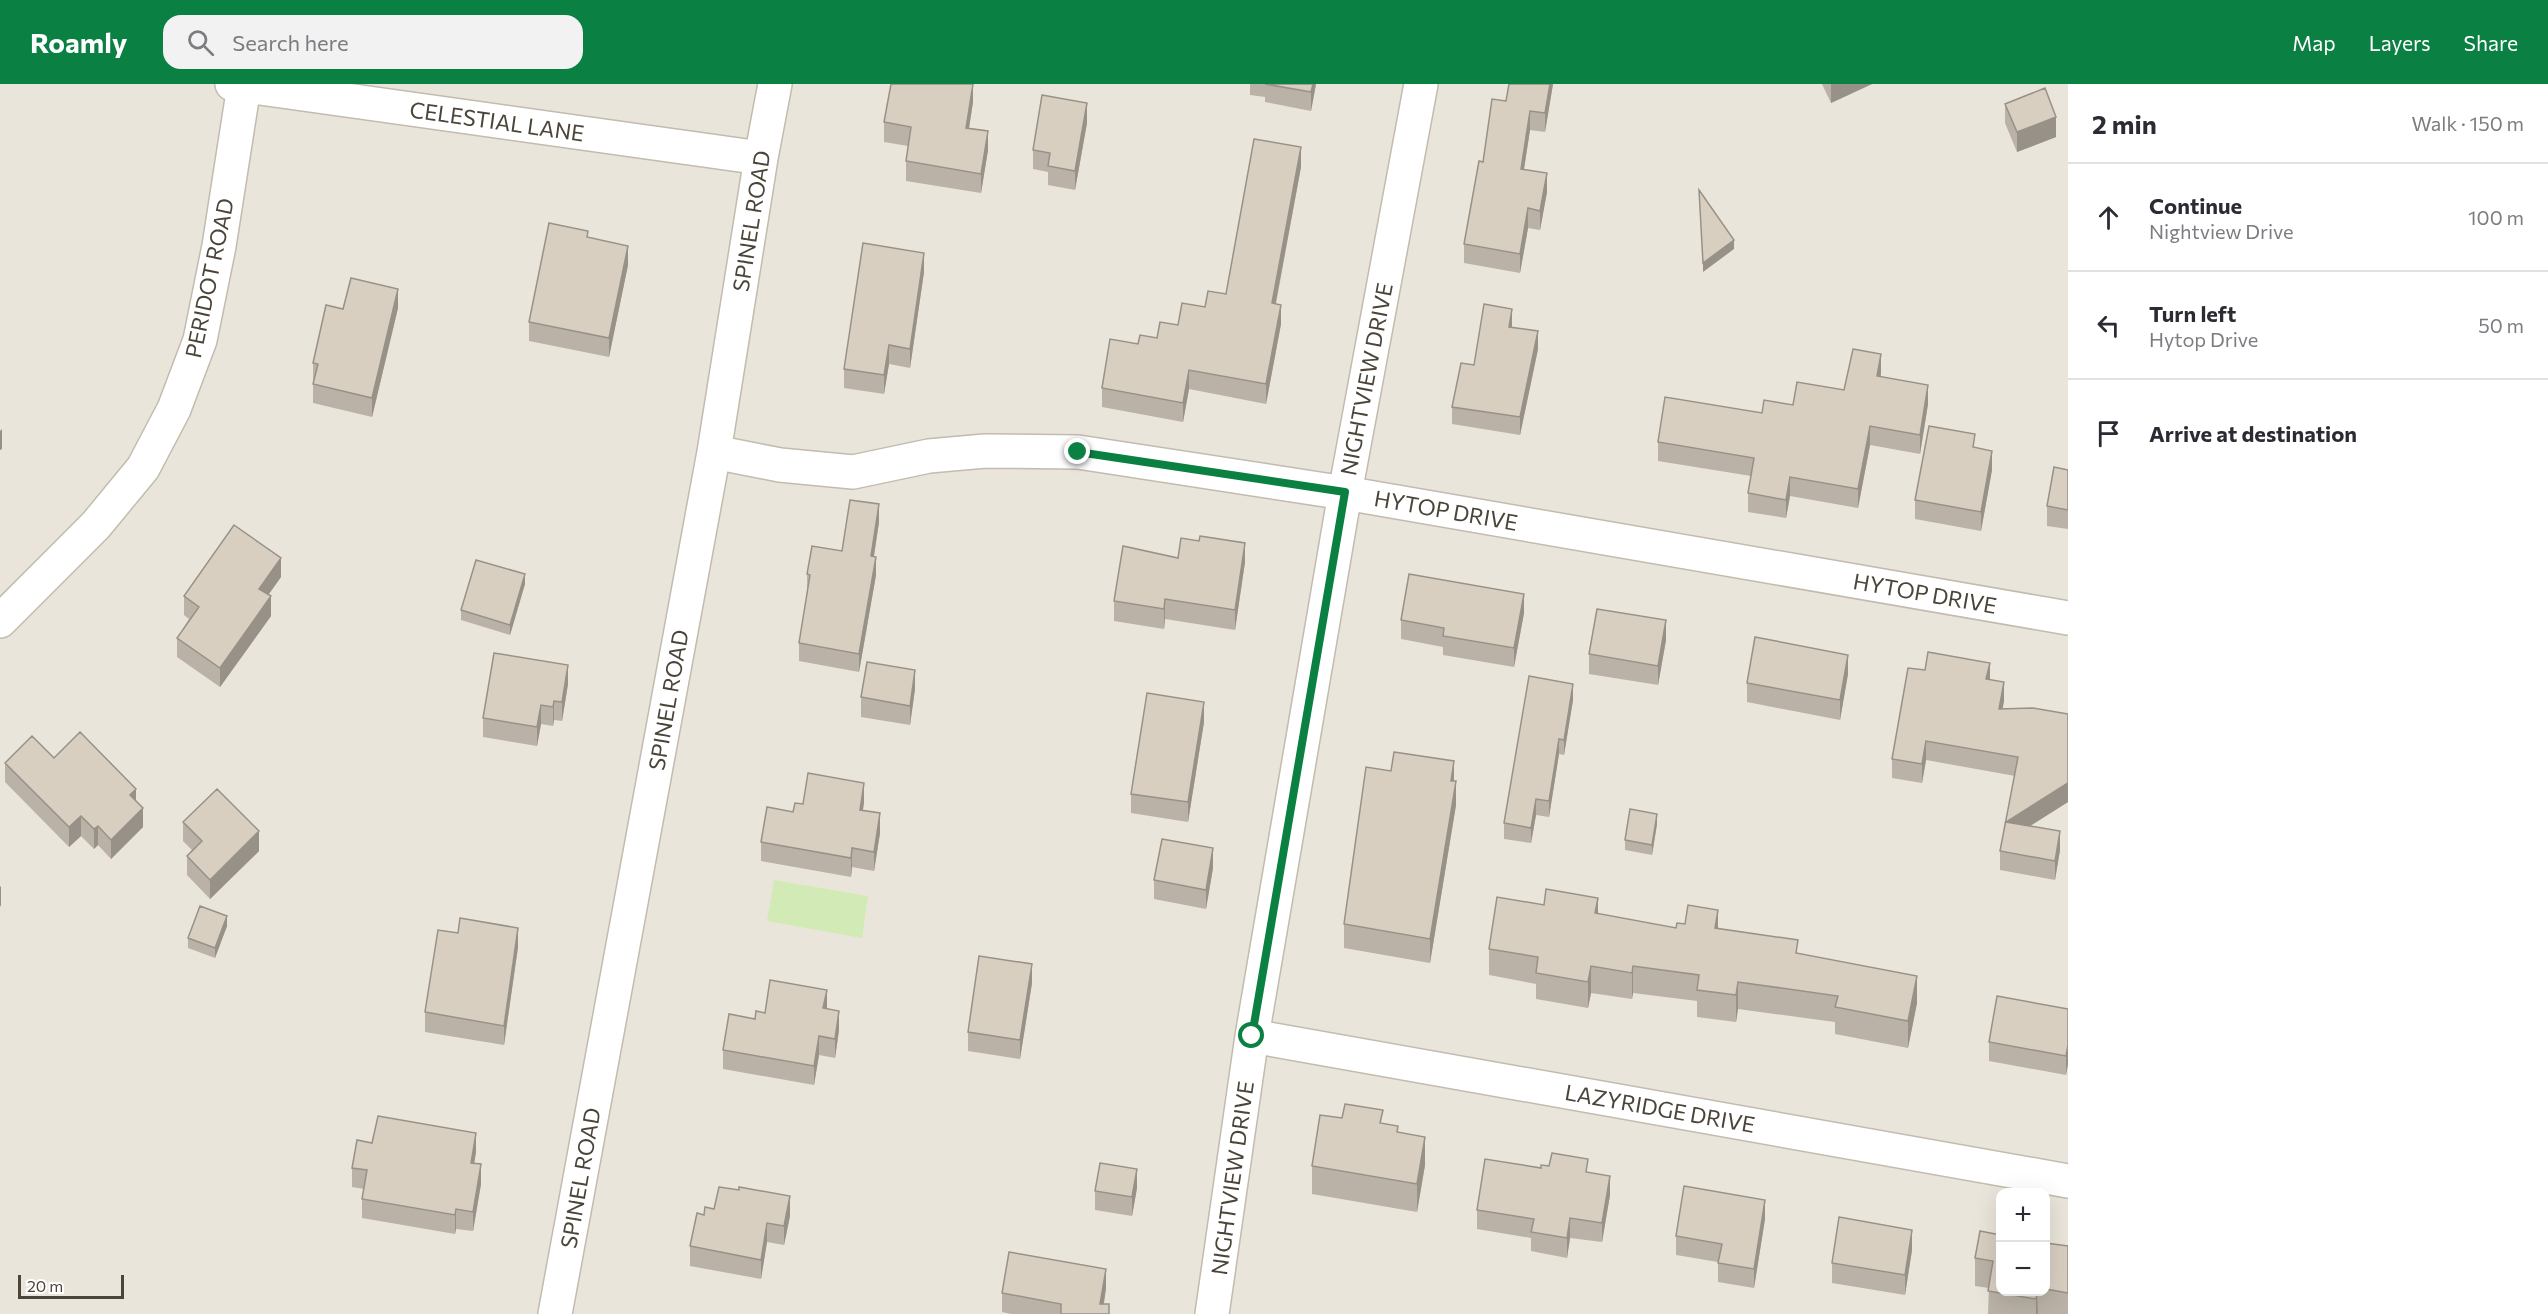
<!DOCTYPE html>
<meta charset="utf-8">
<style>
:root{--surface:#fff;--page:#f2f2f3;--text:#2b2b33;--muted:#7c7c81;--line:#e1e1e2;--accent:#0b8043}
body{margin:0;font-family:Commissioner,sans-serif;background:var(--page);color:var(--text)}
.controls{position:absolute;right:18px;bottom:18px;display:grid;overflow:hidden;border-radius:12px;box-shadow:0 6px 24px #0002}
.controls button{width:54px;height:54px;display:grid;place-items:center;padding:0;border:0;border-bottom:2px solid var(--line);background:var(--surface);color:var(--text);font:30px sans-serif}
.scale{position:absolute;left:18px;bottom:15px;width:106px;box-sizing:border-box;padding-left:6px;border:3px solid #4b4439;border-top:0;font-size:16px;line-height:21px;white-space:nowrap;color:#4b4439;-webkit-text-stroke:4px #fff;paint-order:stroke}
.stop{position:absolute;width:18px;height:18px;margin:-14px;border:4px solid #0b8043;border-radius:50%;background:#fff}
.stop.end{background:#0b8043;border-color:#fff;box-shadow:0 2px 6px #0008}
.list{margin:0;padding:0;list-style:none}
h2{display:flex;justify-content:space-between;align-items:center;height:78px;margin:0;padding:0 24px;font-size:26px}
h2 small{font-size:20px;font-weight:400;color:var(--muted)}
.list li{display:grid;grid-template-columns:39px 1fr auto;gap:18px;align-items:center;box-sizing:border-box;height:108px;padding:0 24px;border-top:2px solid var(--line)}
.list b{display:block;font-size:22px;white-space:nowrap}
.list p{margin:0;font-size:20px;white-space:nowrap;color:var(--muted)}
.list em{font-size:20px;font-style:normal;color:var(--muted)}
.icon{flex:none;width:33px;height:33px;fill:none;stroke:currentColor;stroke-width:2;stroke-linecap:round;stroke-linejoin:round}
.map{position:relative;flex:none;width:2068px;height:1230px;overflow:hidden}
header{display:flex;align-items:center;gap:36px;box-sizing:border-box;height:84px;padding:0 30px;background:var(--accent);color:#fff}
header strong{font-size:28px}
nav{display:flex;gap:33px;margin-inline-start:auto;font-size:21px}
.search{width:420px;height:54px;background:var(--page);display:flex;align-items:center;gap:15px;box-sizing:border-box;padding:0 21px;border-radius:18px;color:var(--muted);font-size:22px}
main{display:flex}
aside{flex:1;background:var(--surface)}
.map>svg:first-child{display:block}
</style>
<header>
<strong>Roamly</strong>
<div class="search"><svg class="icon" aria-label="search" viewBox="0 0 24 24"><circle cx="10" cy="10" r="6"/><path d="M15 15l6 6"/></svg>Search here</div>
<nav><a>Map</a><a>Layers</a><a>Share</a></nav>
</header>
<main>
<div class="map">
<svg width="2068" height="1230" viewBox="0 0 2068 1230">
<rect width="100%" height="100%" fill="#f6f3ec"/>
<path fill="#eae5da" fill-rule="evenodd" d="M 0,0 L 2068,0 L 2068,1230 L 0,1230 ZM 2000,1108 L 2046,1108 L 2046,1208 L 2000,1208 Z"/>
<path fill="#d2eab5" d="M 774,796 L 868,812 L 862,854 L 767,837 Z"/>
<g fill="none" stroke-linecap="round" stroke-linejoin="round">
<defs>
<path id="minor" d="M 232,0 L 761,74
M 714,368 L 780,381 L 853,388 L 929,372 L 985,367 L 1078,368 L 1345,409 L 2068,534
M 0,537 L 96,441 L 143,384 L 174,325 L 200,256 L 219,162 L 244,2
M 1252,952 L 2068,1097
M 555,1230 L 714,368 L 761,74 L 775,0
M 1212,1230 L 1252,952 L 1345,409 L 1421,0"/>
</defs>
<use href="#minor" stroke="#c2bbae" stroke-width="36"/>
<use href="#minor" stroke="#fff" stroke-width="33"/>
</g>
<path fill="#bab2a6" d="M 1250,0 L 1316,0 L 1311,27 L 1265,18 L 1265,13 L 1250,11 Z
M 1553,0 L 1545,48 L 1530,46 L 1524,85 L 1547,108 L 1540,146 L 1528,144 L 1520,189 L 1464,179 L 1464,160 L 1506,17 Z
M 1822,0 L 1872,0 L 1831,19 Z
M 973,18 L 969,44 L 988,66 L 981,109 L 906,97 L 906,77 L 908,62 L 884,58 L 884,38 Z
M 2005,20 L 2056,53 L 2017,68 L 2005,39 Z
M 1087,39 L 1075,106 L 1048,101 L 1048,88 L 1033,85 L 1033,66 Z
M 1301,83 L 1276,220 L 1281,240 L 1266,320 L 1189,305 L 1183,338 L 1102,323 L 1102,304 L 1138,260 L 1157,254 L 1178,241 L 1205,223 L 1226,210 Z
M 588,153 L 628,181 L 609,273 L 529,257 L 529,238 Z
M 924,188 L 910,284 L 889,280 L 884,310 L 844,304 L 844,285 Z
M 398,224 L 372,333 L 313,319 L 313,279 L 343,225 Z
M 1511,243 L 1538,265 L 1520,351 L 1452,340 L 1452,323 L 1474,281 Z
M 1881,289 L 1881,293 L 1928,320 L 1920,370 L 1870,361 L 1858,424 L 1790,412 L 1786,434 L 1748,428 L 1748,409 L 1751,392 L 1658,377 L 1658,358 L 1844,306 Z
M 1975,363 L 1992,386 L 1981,447 L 1915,435 L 1915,416 Z
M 2068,386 L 2068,445 L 2047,442 L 2047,422 Z
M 879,438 L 874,473 L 876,491 L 859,588 L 799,577 L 799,559 L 807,508 L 807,490 L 842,467 Z
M 1199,457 L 1245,478 L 1235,546 L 1165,535 L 1164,545 L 1114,537 L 1114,517 L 1178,474 Z
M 281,493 L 268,511 L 271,532 L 220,603 L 177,573 L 177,554 L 189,535 L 184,531 L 184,512 Z
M 525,500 L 510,551 L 461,536 L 461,526 Z
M 1524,529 L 1514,583 L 1443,571 L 1443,563 L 1401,555 L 1401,536 Z
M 1666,556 L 1658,601 L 1589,590 L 1589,570 Z
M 1848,590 L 1840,636 L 1747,618 L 1747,599 Z
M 1990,596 L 2004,617 L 2002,625 L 2068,630 L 2068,718 L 2030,742 L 2060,766 L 2055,796 L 2000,786 L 2000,767 L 2015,692 L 1926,676 L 1922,699 L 1892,694 L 1892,675 Z
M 568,600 L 562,637 L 554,636 L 553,642 L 541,640 L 537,662 L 483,653 L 483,634 Z
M 915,605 L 910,641 L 861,633 L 861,613 Z
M 1573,616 L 1564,671 L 1559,670 L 1549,733 L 1536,731 L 1531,759 L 1504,755 L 1504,739 Z
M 1204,638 L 1188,738 L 1131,729 L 1131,710 Z
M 54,674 L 136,716 L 143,743 L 111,775 L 98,761 L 94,765 L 81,752 L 69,763 L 5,698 L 5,679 Z
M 1454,697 L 1456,721 L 1430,879 L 1344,864 L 1344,840 Z
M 864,718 L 863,726 L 880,749 L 874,787 L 852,783 L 851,793 L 761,777 L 761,758 L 803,720 Z
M 183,738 L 259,767 L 210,815 L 187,791 L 187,772 L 192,766 L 183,757 Z
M 1657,740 L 1652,771 L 1625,766 L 1625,756 Z
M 1213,784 L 1206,825 L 1154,815 L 1154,796 Z
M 1544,821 L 1676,844 L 1718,844 L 1798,869 L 1917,919 L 1908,964 L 1835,950 L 1835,938 L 1738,925 L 1736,938 L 1697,933 L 1697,917 L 1633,909 L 1632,915 L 1591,909 L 1588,924 L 1536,915 L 1536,900 L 1489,891 L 1489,865 Z
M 227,842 L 215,874 L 188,864 L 188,854 Z
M 518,863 L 504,961 L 425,948 L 425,928 Z
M 1032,899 L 1020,975 L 968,967 L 968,948 Z
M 827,925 L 839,946 L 835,974 L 819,971 L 814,1001 L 723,985 L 723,966 L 755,935 L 765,929 Z
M 2068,925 L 2068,980 L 2066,991 L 1989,977 L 1989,958 Z
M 1383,1039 L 1398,1048 L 1425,1081 L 1417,1128 L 1312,1110 L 1312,1082 Z
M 372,1059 L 476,1068 L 474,1080 L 481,1100 L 473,1147 L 456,1145 L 455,1150 L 362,1134 L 362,1115 L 364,1105 L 352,1103 L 352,1084 Z
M 1541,1084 L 1588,1088 L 1610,1111 L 1602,1158 L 1570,1154 L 1567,1174 L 1531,1167 L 1531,1154 L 1477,1145 L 1477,1126 Z
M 1137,1104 L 1132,1132 L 1095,1126 L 1095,1107 Z
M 714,1125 L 790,1132 L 784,1161 L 767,1158 L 761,1195 L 690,1182 L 690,1162 L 704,1131 Z
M 1765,1135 L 1754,1204 L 1718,1198 L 1718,1178 L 1676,1171 L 1676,1152 Z
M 2001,1151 L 2001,1208 L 2046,1208 L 2046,1159 L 2068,1162 L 2068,1230 L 1988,1230 L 1989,1204 L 1975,1202 L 1975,1174 Z
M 1912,1166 L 1905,1211 L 1832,1199 L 1832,1179 Z
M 1106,1204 L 1104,1220 L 1109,1230 L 1011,1230 L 1002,1228 L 1002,1209 Z"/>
<path fill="#979187" d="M 973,0 L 973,18 L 966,63 L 966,44 Z
M 1313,0 L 1316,0 L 1311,27 L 1311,8 Z
M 1550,0 L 1553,0 L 1545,48 L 1545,29 Z
M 1831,0 L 1872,0 L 1831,19 Z
M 1087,19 L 1087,39 L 1075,106 L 1075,87 Z
M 1530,27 L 1530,46 L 1521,104 L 1521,85 Z
M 2056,33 L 2056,53 L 2017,68 L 2017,48 Z
M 988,47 L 988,66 L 981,109 L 981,90 Z
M 1301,63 L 1301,83 L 1272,238 L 1272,219 Z
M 1547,89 L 1547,108 L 1540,146 L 1540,127 Z
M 1528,124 L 1528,144 L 1520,189 L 1520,170 Z
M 1734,156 L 1734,165 L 1703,188 L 1703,179 Z
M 628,162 L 628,181 L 609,273 L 609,254 Z
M 924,169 L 924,188 L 910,284 L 910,265 Z
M 398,205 L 398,224 L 372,333 L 372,314 Z
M 1281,221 L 1281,240 L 1266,320 L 1266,300 Z
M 1512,225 L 1512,242 L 1509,260 L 1509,243 Z
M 1538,247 L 1538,265 L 1520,351 L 1520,333 Z
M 889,261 L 889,280 L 884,310 L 884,291 Z
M 1881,270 L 1881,289 L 1877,311 L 1877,292 Z
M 1189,286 L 1189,305 L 1183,338 L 1183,319 Z
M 1928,301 L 1928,320 L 1920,370 L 1920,351 Z
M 1870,342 L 1870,361 L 1858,424 L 1858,405 Z
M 2,345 L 2,365 L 0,366 L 0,347 Z
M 1992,367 L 1992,386 L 1981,447 L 1981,428 Z
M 1790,393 L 1790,412 L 1786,434 L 1786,416 Z
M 879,420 L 879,438 L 871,490 L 871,472 Z
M 1245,459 L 1245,478 L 1235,546 L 1235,526 Z
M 876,473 L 876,491 L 859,588 L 859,570 Z
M 281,474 L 281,493 L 259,524 L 259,505 Z
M 525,490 L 525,500 L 510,551 L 510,541 Z
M 1524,510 L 1524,529 L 1514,583 L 1514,564 Z
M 271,512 L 271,532 L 220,603 L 220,584 Z
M 1165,515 L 1165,535 L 1164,545 L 1164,525 Z
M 1666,536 L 1666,556 L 1658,601 L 1658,582 Z
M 1848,571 L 1848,590 L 1840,636 L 1840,616 Z
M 1990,579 L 1990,598 L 1986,595 Z
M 568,581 L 568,600 L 562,637 L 562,618 Z
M 915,586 L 915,605 L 910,641 L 910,622 Z
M 2004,598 L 2004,617 L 1999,644 L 1999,625 Z
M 1573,600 L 1573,616 L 1564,671 L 1564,656 Z
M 554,617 L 554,636 L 553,642 L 553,623 Z
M 1204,618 L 1204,638 L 1188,738 L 1188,718 Z
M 541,621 L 541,640 L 537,662 L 537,643 Z
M 1559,655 L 1559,670 L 1549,733 L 1549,717 Z
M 1926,657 L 1926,676 L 1922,699 L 1922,680 Z
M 1454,677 L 1454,701 L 1451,697 Z
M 1456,697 L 1456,721 L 1430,879 L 1430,855 Z
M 864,699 L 864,718 L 860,745 L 860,726 Z
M 2068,699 L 2068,718 L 2006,757 L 2006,738 Z
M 136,705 L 136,724 L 130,711 Z
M 1536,715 L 1536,731 L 1531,759 L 1531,744 Z
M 143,724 L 143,743 L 111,775 L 111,756 Z
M 880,729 L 880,749 L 874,787 L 874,768 Z
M 1657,730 L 1657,740 L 1652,771 L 1652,761 Z
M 81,732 L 81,752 L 69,763 L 69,743 Z
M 98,742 L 98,761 L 94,765 L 94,745 Z
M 259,747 L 259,767 L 210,815 L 210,796 Z
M 2060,747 L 2060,766 L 2055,796 L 2055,777 Z
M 852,764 L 852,783 L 851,793 L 851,774 Z
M 1213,764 L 1213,784 L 1206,825 L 1206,806 Z
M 1,802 L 1,821 L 0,823 L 0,803 Z
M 1598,814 L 1598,840 L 1595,829 Z
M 1718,826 L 1718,852 L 1715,844 Z
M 227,832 L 227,842 L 215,874 L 215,864 Z
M 518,844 L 518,863 L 504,961 L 504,942 Z
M 1032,880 L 1032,899 L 1020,975 L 1020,956 Z
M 1591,882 L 1591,909 L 1588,924 L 1588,898 Z
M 1633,882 L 1633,909 L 1632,915 L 1632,889 Z
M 1917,892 L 1917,919 L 1908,964 L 1908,937 Z
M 1738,898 L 1738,925 L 1736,938 L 1736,911 Z
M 827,906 L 827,925 L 823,924 Z
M 839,927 L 839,946 L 835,974 L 835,955 Z
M 819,952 L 819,971 L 814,1001 L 814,982 Z
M 2068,961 L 2068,980 L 2066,991 L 2066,972 Z
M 476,1049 L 476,1068 L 471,1098 L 471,1079 Z
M 1425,1053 L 1425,1081 L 1417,1128 L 1417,1100 Z
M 481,1080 L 481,1100 L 473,1147 L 473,1128 Z
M 1137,1085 L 1137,1104 L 1132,1132 L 1132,1113 Z
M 1610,1092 L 1610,1111 L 1602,1158 L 1602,1139 Z
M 790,1112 L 790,1132 L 784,1161 L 784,1142 Z
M 1765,1116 L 1765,1135 L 1754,1204 L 1754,1185 Z
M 456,1125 L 456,1145 L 455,1150 L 455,1131 Z
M 1570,1134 L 1570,1154 L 1567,1174 L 1567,1154 Z
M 767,1139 L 767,1158 L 761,1195 L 761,1176 Z
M 1912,1146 L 1912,1166 L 1905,1211 L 1905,1191 Z
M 1106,1185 L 1106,1204 L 1102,1230 L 1100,1220 Z
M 2037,1208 L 2038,1230 L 2036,1230 L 2036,1215 Z"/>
<path fill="#d8cfc1" stroke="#979187" stroke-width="1.5" d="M 891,0 L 973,0 L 966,44 L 988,47 L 981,90 L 906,77 L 911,43 L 884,38 Z
M 1265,0 L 1313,0 L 1311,8 Z
M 1509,0 L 1550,0 L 1545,29 L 1530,27 L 1521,85 L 1547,89 L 1540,127 L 1528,124 L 1520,170 L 1464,160 L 1479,77 L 1483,78 L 1492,15 L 1506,17 Z
M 2045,4 L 2056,33 L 2017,48 L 2005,20 Z
M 1042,11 L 1087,19 L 1075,87 L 1048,82 L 1050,69 L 1033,66 Z
M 1254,55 L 1301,63 L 1272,219 L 1281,221 L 1266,300 L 1189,286 L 1183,319 L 1102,304 L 1110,255 L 1138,260 L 1140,251 L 1157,254 L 1160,238 L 1178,241 L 1182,219 L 1205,223 L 1208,207 L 1226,210 Z
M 1699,106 L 1734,156 L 1703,179 Z
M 549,139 L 588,147 L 587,153 L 628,162 L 609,254 L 529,238 Z
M 863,159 L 924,169 L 910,265 L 889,261 L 884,291 L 844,285 Z
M 351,194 L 398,205 L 372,314 L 313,300 L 318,280 L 313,279 L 326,221 L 343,225 Z
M 1484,220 L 1512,225 L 1509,243 L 1538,247 L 1520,333 L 1452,323 L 1461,279 L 1474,281 Z
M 1853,265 L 1881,270 L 1877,292 L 1928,301 L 1920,351 L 1870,342 L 1858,405 L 1790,393 L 1786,416 L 1748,409 L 1754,374 L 1658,358 L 1665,313 L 1762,329 L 1764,316 L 1793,321 L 1797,298 L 1844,306 Z
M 1929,342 L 1975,350 L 1973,363 L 1992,367 L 1981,428 L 1915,416 Z
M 2054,383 L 2068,386 L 2068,426 L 2047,422 Z
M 850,416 L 879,420 L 871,472 L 876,473 L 859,570 L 799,559 L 810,491 L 807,490 L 812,462 L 842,467 Z
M 234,441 L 281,474 L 259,505 L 271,512 L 220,584 L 177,554 L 199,523 L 184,512 Z
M 1200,452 L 1245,459 L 1235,526 L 1165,515 L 1164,525 L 1114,517 L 1123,462 L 1178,474 L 1181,454 L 1199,457 Z
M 476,476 L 525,490 L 510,541 L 461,526 Z
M 1409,490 L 1524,510 L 1514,564 L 1443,552 L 1444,544 L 1401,536 Z
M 1597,525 L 1666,536 L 1658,582 L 1589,570 Z
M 1755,553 L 1848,571 L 1840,616 L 1747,599 Z
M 1928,568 L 1990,579 L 1986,595 L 2004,598 L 1999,625 L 2033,624 L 2068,630 L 2068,699 L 2006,738 L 2060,747 L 2055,777 L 2000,767 L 2018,673 L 1926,657 L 1922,680 L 1892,675 L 1908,584 L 1925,586 Z
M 494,569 L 568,581 L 562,618 L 554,617 L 553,623 L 541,621 L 537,643 L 483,634 Z
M 867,578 L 915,586 L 910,622 L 861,613 Z
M 1529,592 L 1573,600 L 1564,656 L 1559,655 L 1549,717 L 1536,715 L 1531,744 L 1504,739 Z
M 1147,609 L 1204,618 L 1188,718 L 1131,710 Z
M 80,648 L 136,705 L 130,711 L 143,724 L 111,756 L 98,742 L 94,745 L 81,732 L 69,743 L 5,679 L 32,652 L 54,674 Z
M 1394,668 L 1454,677 L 1451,697 L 1456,697 L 1430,855 L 1344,840 L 1366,683 L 1391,687 Z
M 808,689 L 864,699 L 860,726 L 880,729 L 874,768 L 852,764 L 851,774 L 761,758 L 767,723 L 793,728 L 795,719 L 803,720 Z
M 217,705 L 259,747 L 210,796 L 187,772 L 202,757 L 183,738 Z
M 1630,725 L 1657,730 L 1652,761 L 1625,756 Z
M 1162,755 L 1213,764 L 1206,806 L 1154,796 Z
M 1546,805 L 1598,814 L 1595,829 L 1676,844 L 1677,839 L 1685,840 L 1688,821 L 1718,826 L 1715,844 L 1798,856 L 1796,869 L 1917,892 L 1908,937 L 1835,923 L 1838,912 L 1738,898 L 1736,911 L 1697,906 L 1699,891 L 1633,882 L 1632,889 L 1591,882 L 1588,898 L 1536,889 L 1538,873 L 1489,865 L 1497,813 L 1544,821 Z
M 200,822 L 227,832 L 215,864 L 188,854 Z
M 460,834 L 518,844 L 504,942 L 425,928 L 438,846 L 458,849 Z
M 979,872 L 1032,880 L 1020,956 L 968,948 Z
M 770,896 L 827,906 L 823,924 L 839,927 L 835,955 L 819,952 L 814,982 L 723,966 L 729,930 L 755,935 L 756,927 L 765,929 Z
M 1997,912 L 2068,925 L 2068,961 L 2066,972 L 1989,958 Z
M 1345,1020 L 1383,1026 L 1380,1039 L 1398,1042 L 1397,1048 L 1425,1053 L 1417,1100 L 1312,1082 L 1320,1031 L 1342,1034 Z
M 378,1032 L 476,1049 L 471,1079 L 481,1080 L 473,1128 L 456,1125 L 455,1131 L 362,1115 L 367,1086 L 352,1084 L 357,1056 L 372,1059 Z
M 1552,1069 L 1588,1075 L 1586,1088 L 1610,1092 L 1602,1139 L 1570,1134 L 1567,1154 L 1531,1148 L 1534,1135 L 1477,1126 L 1485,1075 L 1541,1084 L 1541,1081 L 1549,1082 Z
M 1100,1079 L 1137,1085 L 1132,1113 L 1095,1107 Z
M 1684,1102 L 1765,1116 L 1754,1185 L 1718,1179 L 1722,1160 L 1676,1152 Z
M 719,1103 L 739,1106 L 739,1103 L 790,1112 L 784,1142 L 767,1139 L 761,1176 L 690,1162 L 697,1129 L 704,1131 L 705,1123 L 714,1125 Z
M 1839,1133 L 1912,1146 L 1905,1191 L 1832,1179 Z
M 1980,1147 L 2001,1151 L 2001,1208 L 2037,1208 L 2036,1215 L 1988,1207 L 1993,1177 L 1975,1174 Z
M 2046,1159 L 2068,1162 L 2068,1209 L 2046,1205 Z
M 1009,1168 L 1106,1185 L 1100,1220 L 1109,1220 L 1109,1230 L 1061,1230 L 1061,1220 L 1002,1209 Z"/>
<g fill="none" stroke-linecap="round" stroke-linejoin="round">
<path stroke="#0b8043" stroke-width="8" d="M 1078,368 L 1345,408 L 1252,952"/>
</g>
<g text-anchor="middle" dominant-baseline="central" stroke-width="4.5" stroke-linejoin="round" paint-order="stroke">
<g font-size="22" fill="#4b4439" stroke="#fff">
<text transform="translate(497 37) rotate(8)">CELESTIAL LANE</text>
<text transform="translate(751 137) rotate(-81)">SPINEL ROAD</text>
<text transform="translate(209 194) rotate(-78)">PERIDOT ROAD</text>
<text transform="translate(1366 295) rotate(-79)">NIGHTVIEW DRIVE</text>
<text transform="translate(1446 426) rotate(10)">HYTOP DRIVE</text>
<text transform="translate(1925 509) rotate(10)">HYTOP DRIVE</text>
<text transform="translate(668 616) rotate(-80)">SPINEL ROAD</text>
<text transform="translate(1660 1024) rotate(10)">LAZYRIDGE DRIVE</text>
<text transform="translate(580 1094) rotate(-80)">SPINEL ROAD</text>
<text transform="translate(1232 1094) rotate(-82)">NIGHTVIEW DRIVE</text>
</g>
</g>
</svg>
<div class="controls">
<button>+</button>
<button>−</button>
</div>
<div class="scale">20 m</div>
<div class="stop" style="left:1252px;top:952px"></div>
<div class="stop end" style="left:1078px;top:368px"></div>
</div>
<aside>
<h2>2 min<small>Walk · 150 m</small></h2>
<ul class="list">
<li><svg class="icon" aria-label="ahead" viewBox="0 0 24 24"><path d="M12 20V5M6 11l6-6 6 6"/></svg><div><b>Continue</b><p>Nightview Drive</p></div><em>100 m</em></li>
<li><svg class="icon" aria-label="left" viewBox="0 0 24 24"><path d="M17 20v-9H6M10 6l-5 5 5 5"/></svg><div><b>Turn left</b><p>Hytop Drive</p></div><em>50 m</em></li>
<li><svg class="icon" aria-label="arrive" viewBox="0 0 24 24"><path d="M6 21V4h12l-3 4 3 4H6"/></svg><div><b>Arrive at destination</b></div></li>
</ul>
</aside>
</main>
